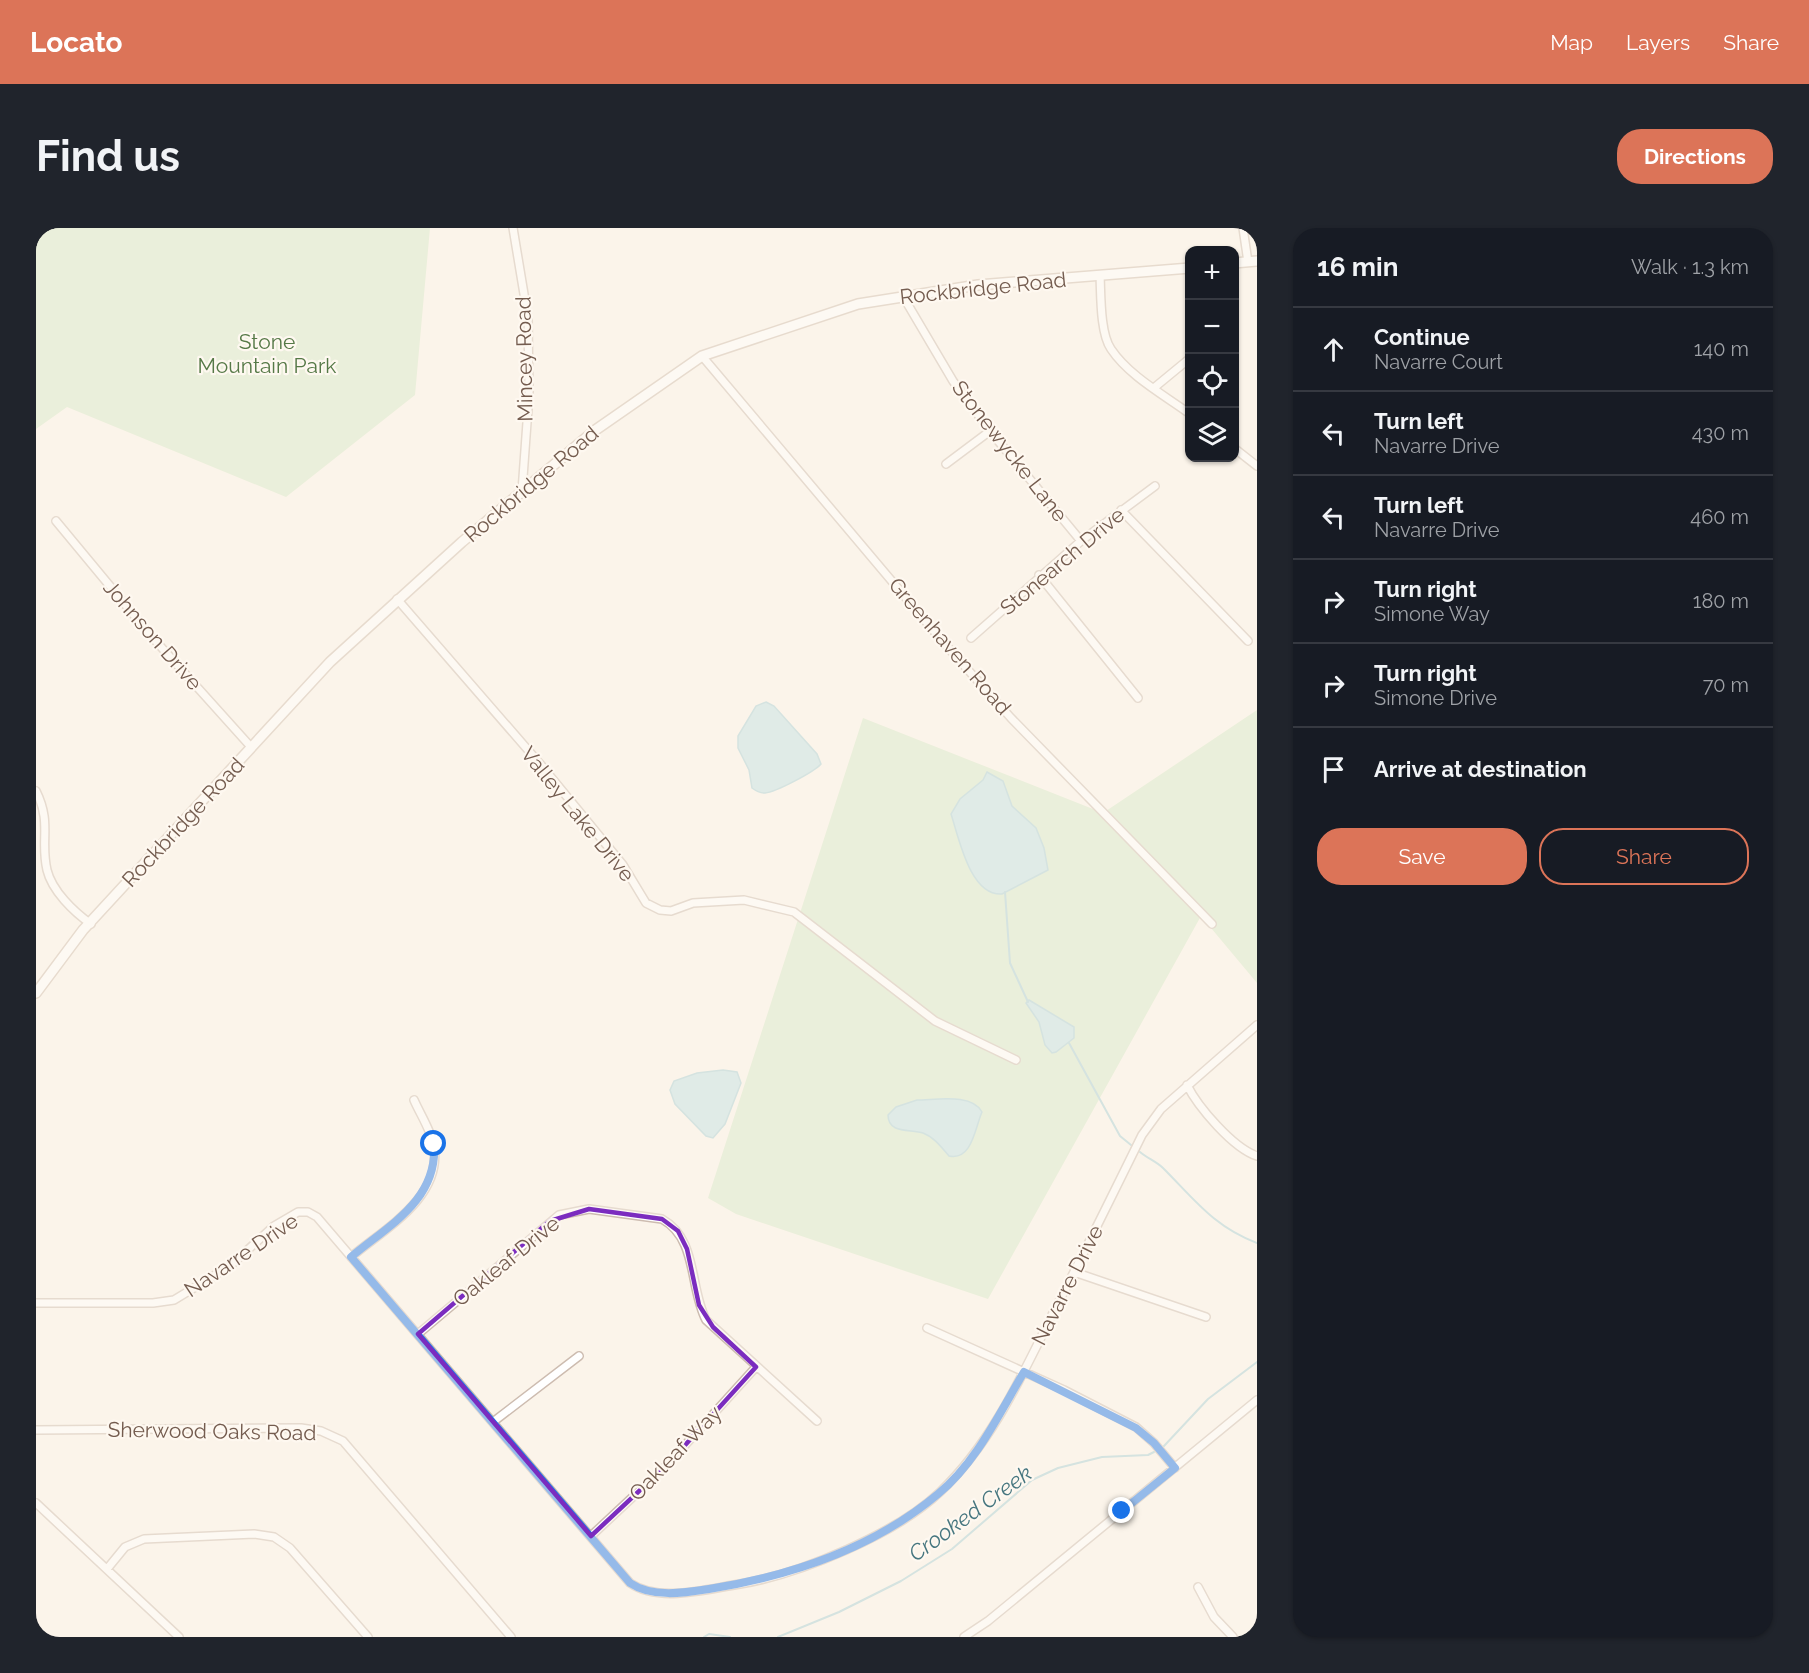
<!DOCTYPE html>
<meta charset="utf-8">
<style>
:root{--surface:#171b24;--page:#20242c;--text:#f1f3f6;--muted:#9ea1a6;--line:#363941;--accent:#dc7458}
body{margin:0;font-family:Raleway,sans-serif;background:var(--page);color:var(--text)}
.controls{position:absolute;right:18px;top:18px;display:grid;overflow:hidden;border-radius:12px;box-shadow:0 2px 4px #0004}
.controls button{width:54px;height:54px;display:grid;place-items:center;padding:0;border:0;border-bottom:2px solid var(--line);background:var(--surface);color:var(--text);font:30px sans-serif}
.stop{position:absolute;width:18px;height:18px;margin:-14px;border:4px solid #1a73e8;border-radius:50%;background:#fff}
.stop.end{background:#1a73e8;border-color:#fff;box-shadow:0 2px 6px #0008}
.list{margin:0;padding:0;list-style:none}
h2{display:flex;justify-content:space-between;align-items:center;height:78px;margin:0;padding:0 24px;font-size:26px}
h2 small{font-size:20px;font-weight:400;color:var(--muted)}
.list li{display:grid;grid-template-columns:39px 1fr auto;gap:18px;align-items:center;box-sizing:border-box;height:84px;padding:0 24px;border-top:2px solid var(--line)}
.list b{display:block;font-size:22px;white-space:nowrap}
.list p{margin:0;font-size:20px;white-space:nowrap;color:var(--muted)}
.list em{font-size:20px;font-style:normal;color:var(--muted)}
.actions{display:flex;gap:12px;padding:18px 24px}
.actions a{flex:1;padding:14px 0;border:2px solid var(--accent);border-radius:24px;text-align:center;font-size:21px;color:var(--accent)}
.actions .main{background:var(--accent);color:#fff}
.icon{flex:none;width:33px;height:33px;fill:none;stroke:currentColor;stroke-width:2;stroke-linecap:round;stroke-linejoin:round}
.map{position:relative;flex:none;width:1221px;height:1409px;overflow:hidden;border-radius:24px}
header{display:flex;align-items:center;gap:36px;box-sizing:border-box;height:84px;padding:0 30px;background:var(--accent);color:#fff}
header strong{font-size:28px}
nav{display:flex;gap:33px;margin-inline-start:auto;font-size:21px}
.intro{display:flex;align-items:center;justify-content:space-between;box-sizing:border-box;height:144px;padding:0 36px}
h1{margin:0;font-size:42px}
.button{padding:15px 27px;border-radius:24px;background:var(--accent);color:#fff;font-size:21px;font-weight:700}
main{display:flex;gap:36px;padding:0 36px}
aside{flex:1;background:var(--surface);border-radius:24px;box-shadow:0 2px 4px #0004}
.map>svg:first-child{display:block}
</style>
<header>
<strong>Locato</strong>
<nav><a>Map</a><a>Layers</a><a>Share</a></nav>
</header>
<div class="intro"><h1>Find us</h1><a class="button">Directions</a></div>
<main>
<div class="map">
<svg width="1221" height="1409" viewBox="0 0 1221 1409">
<rect width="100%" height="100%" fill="#fbf4ea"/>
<path fill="#d6e8c9" d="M 0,0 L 394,0 L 379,167 L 250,269 L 31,179 L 0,201 Z
M 1221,482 L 1221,755 L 1165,688 L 952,1071 L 700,986 L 672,970 L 827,490 L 1067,585 Z"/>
<path fill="#bfdfe4" stroke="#a6ced5" stroke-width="1.5" d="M 730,474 L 738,478 L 781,526 L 785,536 C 778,544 740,564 729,565 C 723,565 720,563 716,560 L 713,542 L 702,520 L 702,508 L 720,478 Z
M 951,544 L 967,553 L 976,578 L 1000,600 L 1008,620 L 1012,642 L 966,666 C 934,668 923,610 915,586 L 924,571 L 947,552 Z
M 993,772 L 1038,799 L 1038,810 L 1020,824 L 1016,825 L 1009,817 L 1003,794 L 990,775 Z
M 687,842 L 701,844 L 705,855 L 689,896 L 677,910 L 670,908 L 639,876 L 634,862 L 638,853 L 661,845 Z
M 881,872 C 900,872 936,865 946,884 C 939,900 936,933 913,928 C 906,920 898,909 887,905 C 874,901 852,906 852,887 L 860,879 Z"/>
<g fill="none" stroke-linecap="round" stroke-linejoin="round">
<path stroke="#a6ced5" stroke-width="2" d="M 969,664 L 974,735 L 992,774
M 1033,815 L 1084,908 L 1095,917
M 1104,924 C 1111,930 1121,934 1127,940 C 1158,971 1178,999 1221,1015
M 1128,1218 L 1172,1171 L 1221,1134
M 668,1409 L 673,1406 L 694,1409
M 742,1409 L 803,1384 L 865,1353 L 916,1321 L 996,1252 L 1022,1240 L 1066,1229 L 1112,1227 L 1118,1224"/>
<defs>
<path id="minor" d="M 477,0 L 492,90 L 493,167 L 486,263
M 1207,0 L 1212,34
M 1064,48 C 1065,67 1064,105 1075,121 C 1093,148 1128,167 1154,186
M 868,70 L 917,153 L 954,203 L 1045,313
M 666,128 L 908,415 L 975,490 L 1176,696
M 1119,159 L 1153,131
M 1198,220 L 1221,238
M 910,236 L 954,203
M 1085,282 L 1212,413
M 20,293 L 117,410 L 215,519
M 1003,347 L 1102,470
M 361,371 L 505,537 L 587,637 L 610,675 L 624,682 L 635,683 L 657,675 L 708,672 L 758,684 L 899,793 L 980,832
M 935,410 L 1045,313 L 1119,258
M 0,563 C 16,595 4,612 11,642 C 16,663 38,684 55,696
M 1151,857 C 1162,879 1197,920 1221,928
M 315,1029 C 348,1001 406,970 398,919 C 396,904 384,886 378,872
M 1038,1044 L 1170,1089
M 0,1075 L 117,1075 L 138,1072 L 194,1038 L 238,998 L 262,984 L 272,984 L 281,989 L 594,1355 C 623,1375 671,1361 704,1356 C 764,1346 860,1306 904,1264 C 954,1217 985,1150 1015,1089 C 1046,1029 1076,968 1106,907 L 1125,881 L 1221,797
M 891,1100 L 1028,1162 L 1100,1199 L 1118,1215 L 1139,1240
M 382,1106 L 523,987 L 553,981 L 626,991 C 662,1011 653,1059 670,1092 L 781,1193
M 457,1194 L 543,1128
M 0,1202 L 265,1200 L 285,1203 L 307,1213 L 475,1409
M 0,1275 L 143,1409
M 555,1308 L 631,1237 L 720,1139
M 71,1341 L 89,1319 L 108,1311 L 218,1306 L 238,1309 L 254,1320 L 332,1409
M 1162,1359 L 1178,1389 L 1197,1409
M 928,1409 L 952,1393 L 1221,1172"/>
<path id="secondary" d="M 1198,35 L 1221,33
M 0,765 L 47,702 L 294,434 L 426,314 L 558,203 L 666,128 L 822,76 L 942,57 L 1154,40"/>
</defs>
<use href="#minor" stroke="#cdbcb0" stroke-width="10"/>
<use href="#secondary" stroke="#cfbdae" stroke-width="12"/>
<use href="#minor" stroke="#fff" stroke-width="7"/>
<use href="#secondary" stroke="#fff" stroke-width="9"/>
</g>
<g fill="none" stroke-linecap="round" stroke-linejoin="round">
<path stroke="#1a73e8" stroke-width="8" d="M 398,916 C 402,972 353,997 315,1029 L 594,1355 C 616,1370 648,1365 673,1361 C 754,1348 838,1320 902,1266 C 940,1235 963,1186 988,1144 L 1100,1200 L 1118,1215 L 1139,1240 L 1086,1283"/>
</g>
<path d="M0 0H1221V1409H0ZM 553,981 L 626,991 L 642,1003 L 651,1021 L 663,1077 L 677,1099 L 720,1139 L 631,1237 L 555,1308 L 382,1106 L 514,993 Z" fill="#fbf4ea" fill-opacity=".55" fill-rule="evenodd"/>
<path fill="none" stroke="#7b2cbf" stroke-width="4.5" stroke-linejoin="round" d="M 553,981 L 626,991 L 642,1003 L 651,1021 L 663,1077 L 677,1099 L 720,1139 L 631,1237 L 555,1308 L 382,1106 L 514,993 Z"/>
<g text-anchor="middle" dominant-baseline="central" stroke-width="4.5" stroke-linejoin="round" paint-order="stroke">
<g font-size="21" fill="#745c4f" stroke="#fef8f0">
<text transform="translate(947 60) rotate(-6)">Rockbridge Road</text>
<text transform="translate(488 131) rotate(-91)">Mincey Road</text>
<text transform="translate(974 223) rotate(52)">Stonewycke Lane</text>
<text transform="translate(495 256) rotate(-40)">Rockbridge Road</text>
<text transform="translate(1026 333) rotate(-40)">Stonearch Drive</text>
<text transform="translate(117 407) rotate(49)">Johnson Drive</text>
<text transform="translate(914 418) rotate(49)">Greenhaven Road</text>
<text transform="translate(542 586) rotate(51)">Valley Lake Drive</text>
<text transform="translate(147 594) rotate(-47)">Rockbridge Road</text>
<text transform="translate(205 1027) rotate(-34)">Navarre Drive</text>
<text transform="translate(470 1033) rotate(-39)">Oakleaf Drive</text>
<text transform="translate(1031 1057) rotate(-63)">Navarre Drive</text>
<text transform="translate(176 1203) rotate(1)">Sherwood Oaks Road</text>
<text transform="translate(639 1225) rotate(-46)">Oakleaf Way</text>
</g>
<g font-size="21" fill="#567947" stroke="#fef8f0">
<text x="231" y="113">Stone<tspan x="231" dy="24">Mountain Park</tspan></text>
</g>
<g font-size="22" font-style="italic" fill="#46767f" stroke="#fef8f0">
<text transform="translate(934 1285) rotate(-36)">Crooked Creek</text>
</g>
</g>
</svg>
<div class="controls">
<button>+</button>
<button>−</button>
<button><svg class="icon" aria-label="locate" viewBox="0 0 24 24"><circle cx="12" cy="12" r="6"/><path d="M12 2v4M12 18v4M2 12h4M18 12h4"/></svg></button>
<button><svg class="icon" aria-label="layers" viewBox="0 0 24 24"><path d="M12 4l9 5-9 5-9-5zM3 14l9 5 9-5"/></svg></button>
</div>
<div class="stop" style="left:398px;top:916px"></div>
<div class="stop end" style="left:1086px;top:1283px"></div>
</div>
<aside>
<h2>16 min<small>Walk · 1.3 km</small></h2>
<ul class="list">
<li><svg class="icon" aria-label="ahead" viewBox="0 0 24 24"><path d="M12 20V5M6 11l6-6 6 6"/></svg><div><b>Continue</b><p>Navarre Court</p></div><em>140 m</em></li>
<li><svg class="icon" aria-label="left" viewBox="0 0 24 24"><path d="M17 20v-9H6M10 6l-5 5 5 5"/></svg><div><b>Turn left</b><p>Navarre Drive</p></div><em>430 m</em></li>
<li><svg class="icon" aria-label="left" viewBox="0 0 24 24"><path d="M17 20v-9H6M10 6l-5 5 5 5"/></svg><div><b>Turn left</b><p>Navarre Drive</p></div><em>460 m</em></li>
<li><svg class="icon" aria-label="right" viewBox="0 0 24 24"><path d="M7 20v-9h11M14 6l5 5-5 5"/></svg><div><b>Turn right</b><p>Simone Way</p></div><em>180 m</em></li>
<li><svg class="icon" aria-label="right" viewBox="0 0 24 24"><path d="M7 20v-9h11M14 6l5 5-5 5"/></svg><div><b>Turn right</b><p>Simone Drive</p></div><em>70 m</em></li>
<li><svg class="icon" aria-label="arrive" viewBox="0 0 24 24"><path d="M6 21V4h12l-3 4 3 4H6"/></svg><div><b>Arrive at destination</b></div></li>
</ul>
<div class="actions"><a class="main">Save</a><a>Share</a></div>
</aside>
</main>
